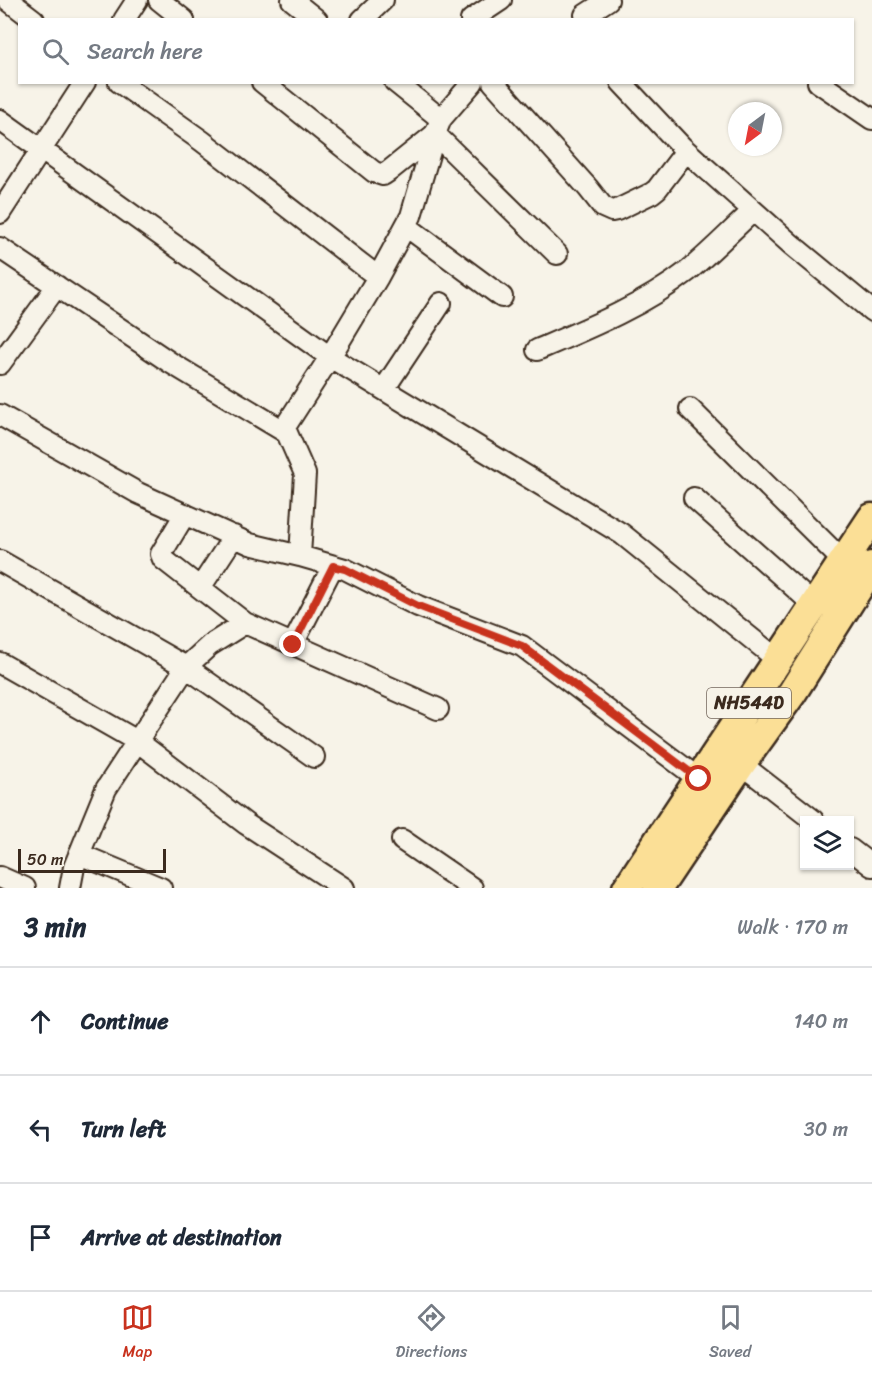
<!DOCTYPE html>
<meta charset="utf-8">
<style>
:root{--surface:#fff;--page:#f6f6f7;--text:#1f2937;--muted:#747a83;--line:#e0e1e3;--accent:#c8321e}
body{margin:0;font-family:Sriracha,sans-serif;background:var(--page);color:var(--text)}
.controls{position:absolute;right:18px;bottom:18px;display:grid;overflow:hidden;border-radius:0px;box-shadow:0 2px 4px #0004}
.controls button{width:54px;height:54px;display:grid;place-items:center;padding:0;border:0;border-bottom:2px solid var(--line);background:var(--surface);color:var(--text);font:30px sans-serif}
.compass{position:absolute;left:728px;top:102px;width:54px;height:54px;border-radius:50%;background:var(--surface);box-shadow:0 2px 4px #0004;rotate:212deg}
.scale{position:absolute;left:18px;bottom:15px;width:148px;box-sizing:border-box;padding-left:6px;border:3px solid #3b2a1e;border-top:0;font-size:16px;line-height:21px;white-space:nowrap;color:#3b2a1e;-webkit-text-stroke:4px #f7f3e8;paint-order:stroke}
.stop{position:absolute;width:18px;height:18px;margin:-14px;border:4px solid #c8321e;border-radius:50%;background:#fff}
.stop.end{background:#c8321e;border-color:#fff;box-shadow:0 2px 6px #0008}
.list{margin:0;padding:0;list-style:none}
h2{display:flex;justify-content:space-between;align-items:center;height:78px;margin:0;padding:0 24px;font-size:26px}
h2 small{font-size:20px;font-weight:400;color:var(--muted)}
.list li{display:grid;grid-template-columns:39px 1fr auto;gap:18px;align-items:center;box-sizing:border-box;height:108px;padding:0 24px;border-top:2px solid var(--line)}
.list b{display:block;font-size:22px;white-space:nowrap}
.list em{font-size:20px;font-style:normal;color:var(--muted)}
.icon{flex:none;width:33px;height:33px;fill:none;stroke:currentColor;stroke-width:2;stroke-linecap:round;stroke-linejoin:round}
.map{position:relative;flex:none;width:872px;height:888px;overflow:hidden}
.search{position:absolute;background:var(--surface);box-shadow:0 2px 4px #0004;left:18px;right:18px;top:18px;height:66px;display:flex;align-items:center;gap:15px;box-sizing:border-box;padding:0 21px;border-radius:0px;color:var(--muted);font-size:22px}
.sheet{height:402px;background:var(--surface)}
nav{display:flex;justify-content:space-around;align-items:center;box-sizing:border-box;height:84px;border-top:2px solid var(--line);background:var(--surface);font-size:16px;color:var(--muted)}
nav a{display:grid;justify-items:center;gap:3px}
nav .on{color:var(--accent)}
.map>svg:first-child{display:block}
</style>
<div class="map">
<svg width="872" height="888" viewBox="0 0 872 888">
<rect width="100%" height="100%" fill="#f7f3e8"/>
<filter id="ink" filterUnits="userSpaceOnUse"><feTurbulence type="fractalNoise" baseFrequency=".0167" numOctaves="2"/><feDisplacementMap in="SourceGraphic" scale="12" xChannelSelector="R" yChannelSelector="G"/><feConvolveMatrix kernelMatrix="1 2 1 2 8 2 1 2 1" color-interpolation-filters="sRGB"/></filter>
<g filter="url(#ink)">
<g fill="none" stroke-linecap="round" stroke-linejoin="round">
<defs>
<path id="minor" d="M 8,0 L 34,20
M 159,0 L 184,20
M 292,0 L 317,20
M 585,15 L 608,0
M 124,20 L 137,0
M 362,20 L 383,0
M 471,20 L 501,0
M 119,82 L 202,141 L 378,277
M 262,82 L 374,172 L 383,175 L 389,171 L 435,134 L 557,254
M 493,82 L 588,188 L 603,207 L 612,211 L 617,210 L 652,193 L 657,189 L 686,151
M 621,82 L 682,147 L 792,245 L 872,311
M 818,82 L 872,119
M 441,119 L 473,82
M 0,120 L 330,357 L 378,277 L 411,216 L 435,134 L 441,119 L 395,82
M 0,213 L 85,82
M 406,226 L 502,297
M 0,248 L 171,363 L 287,433 L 305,474 L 300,556
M 537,350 C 589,328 643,306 688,271 C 711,252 732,230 753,211
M 0,364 L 57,286
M 384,389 L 441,303
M 690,409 L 843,561
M 0,415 L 138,493 L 250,544 L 300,556 L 345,569 L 418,606 L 522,646 L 699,779
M 283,430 L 330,357 L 622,534 L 778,660
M 694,498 L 814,605
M 0,561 L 186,667 L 314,757
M 200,588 L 234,536
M 245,623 L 438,709
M 293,644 L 333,566
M 0,663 L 137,741 L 246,824 L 344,888
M 741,764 L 813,820
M 402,840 L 472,888
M 850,849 L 872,866
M 79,854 L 161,888
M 0,877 L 25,888
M 70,888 L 74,867 L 106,789 L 142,734 L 186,667 L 210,645 L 245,623 L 163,559 L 161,554 L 185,514"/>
<path id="highway" d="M 627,888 L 872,518
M 658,888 L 741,764 L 792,693 L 872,566"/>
</defs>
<use href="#minor" stroke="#3b2a1e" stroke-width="24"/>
<use href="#highway" stroke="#3b2a1e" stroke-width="33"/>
<use href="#minor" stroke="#f7f3e8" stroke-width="20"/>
<use href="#highway" stroke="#fbdf96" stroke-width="28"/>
</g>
</g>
<g fill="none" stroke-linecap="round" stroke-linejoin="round" filter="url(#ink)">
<path stroke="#c8321e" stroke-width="8" d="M 293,645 L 333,566 L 345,569 L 418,606 L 522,646 L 699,779"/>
</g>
<g text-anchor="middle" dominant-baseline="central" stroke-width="4.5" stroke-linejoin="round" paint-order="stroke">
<rect fill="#f7f3e8" stroke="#73665b" stroke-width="1.5" x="707" y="688" width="84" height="30" rx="4.5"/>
<g font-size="18" font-weight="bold" fill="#3b2a1e">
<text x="749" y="703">NH544D</text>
</g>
</g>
</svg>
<div class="controls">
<button><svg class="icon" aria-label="layers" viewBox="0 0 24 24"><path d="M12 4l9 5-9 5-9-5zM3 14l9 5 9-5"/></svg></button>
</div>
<svg class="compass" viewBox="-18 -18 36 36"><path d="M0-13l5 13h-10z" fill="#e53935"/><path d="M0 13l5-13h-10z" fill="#747a83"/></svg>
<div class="scale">50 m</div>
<div class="stop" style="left:699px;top:779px"></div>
<div class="stop end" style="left:293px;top:645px"></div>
<div class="search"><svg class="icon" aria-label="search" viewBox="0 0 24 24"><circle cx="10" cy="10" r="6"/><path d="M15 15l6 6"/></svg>Search here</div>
</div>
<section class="sheet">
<h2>3 min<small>Walk · 170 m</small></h2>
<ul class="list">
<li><svg class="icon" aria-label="ahead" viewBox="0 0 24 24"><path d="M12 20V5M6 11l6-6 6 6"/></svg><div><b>Continue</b></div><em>140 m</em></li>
<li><svg class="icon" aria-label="left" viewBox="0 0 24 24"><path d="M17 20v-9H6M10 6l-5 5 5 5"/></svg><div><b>Turn left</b></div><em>30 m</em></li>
<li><svg class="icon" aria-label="arrive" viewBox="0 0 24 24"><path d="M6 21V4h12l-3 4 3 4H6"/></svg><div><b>Arrive at destination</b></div></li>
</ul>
</section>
<nav>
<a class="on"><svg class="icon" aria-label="map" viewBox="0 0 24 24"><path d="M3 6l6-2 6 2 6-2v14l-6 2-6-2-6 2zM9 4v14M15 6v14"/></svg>Map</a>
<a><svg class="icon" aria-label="directions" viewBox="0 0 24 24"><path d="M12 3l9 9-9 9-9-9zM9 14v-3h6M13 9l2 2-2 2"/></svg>Directions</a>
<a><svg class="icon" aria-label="saved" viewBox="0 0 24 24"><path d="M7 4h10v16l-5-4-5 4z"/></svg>Saved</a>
</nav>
